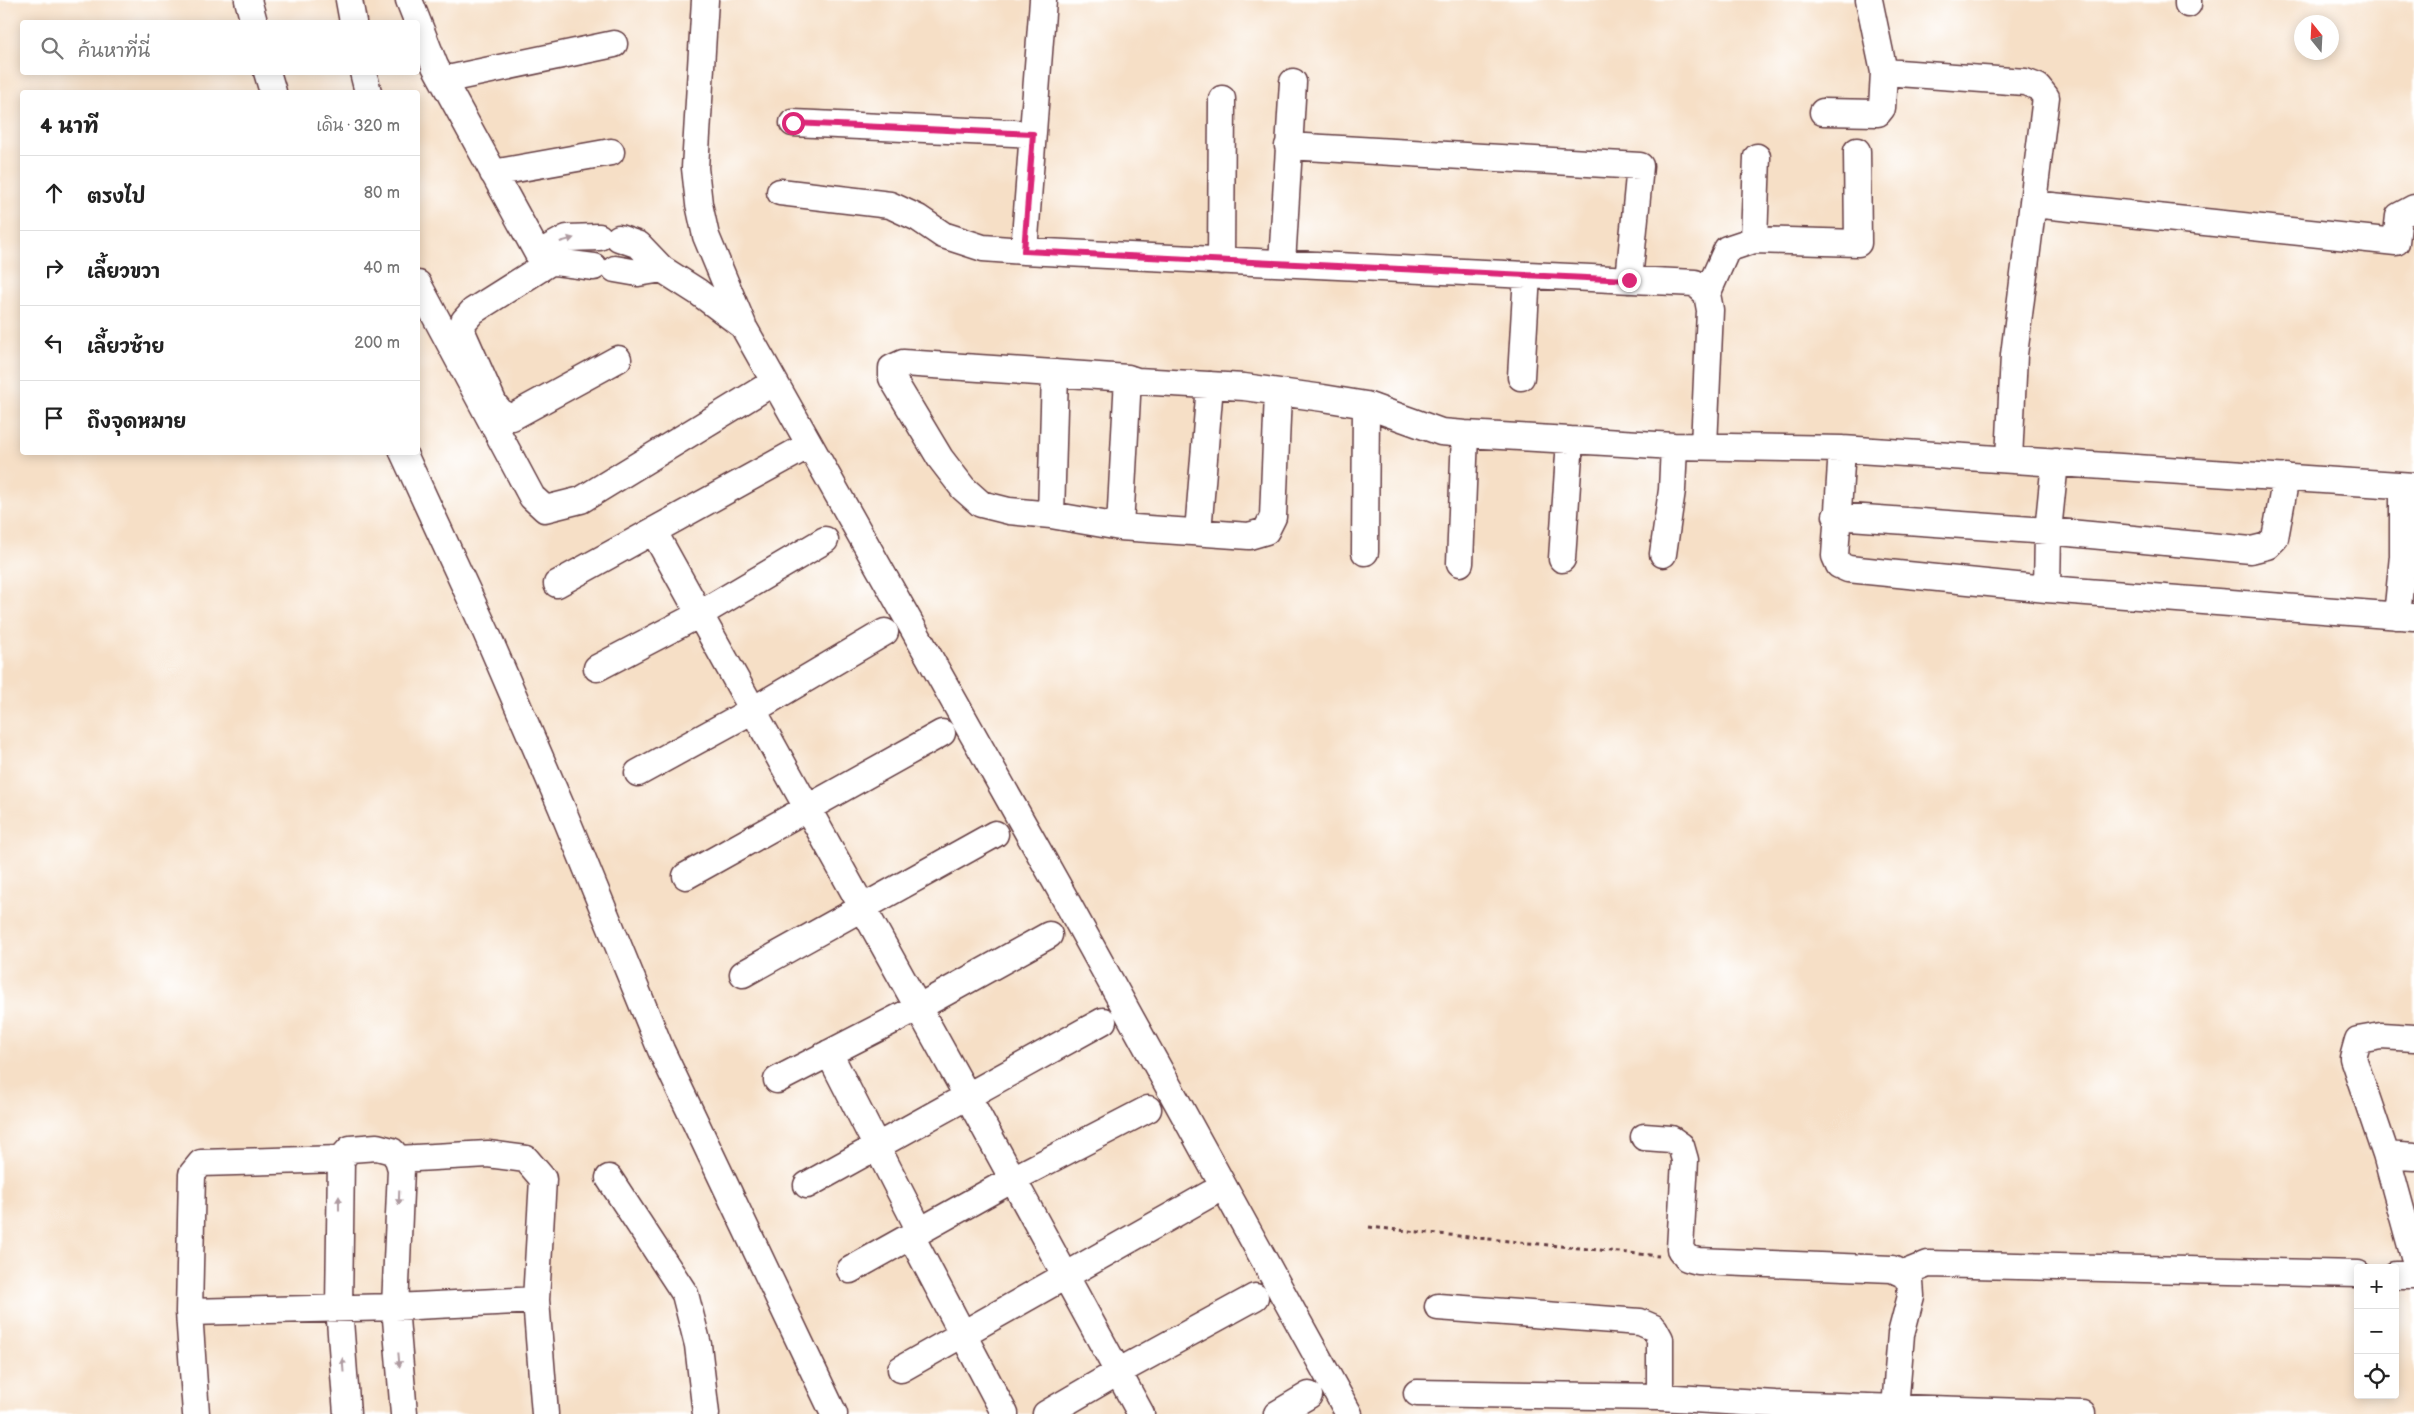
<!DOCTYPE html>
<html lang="th">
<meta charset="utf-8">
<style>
:root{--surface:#fff;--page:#f2f2f2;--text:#222;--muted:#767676;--line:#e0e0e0}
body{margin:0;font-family:"Balsamiq Sans","Playpen Sans Thai",sans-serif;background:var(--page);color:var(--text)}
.controls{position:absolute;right:15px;bottom:15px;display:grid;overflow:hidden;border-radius:5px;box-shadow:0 2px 12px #0003}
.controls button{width:45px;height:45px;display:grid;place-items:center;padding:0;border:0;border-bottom:1px solid var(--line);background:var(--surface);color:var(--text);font:25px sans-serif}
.compass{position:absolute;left:2294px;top:15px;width:45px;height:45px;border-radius:50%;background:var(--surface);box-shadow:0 2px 12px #0003;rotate:342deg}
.stop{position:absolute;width:15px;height:15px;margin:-11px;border:4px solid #db2777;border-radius:50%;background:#fff}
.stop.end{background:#db2777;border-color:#fff;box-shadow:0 1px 5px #0008}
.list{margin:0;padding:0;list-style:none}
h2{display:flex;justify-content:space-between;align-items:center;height:65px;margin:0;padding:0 20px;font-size:21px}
h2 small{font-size:16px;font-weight:400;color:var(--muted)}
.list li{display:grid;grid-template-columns:32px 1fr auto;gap:15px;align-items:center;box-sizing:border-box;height:75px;padding:0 20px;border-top:1px solid var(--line)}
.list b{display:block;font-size:19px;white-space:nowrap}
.list em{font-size:16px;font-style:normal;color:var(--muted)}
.icon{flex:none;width:28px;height:28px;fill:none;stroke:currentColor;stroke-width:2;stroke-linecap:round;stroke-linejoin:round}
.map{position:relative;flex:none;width:2414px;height:1414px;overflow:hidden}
.search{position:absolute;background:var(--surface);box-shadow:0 2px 12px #0003;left:20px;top:20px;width:400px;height:55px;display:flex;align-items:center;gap:12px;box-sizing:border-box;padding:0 18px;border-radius:5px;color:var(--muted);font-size:19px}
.panel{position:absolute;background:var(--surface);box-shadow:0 2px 12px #0003;left:20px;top:90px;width:400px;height:365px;border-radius:5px}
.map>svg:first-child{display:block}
</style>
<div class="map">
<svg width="2414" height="1414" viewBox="0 0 2414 1414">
<rect width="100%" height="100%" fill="#fff"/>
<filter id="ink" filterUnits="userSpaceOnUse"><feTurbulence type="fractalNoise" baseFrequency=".02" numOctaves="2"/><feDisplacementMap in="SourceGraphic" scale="10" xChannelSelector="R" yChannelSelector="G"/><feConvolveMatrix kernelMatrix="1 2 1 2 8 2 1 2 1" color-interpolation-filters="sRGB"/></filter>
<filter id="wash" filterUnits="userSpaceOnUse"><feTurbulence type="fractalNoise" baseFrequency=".0096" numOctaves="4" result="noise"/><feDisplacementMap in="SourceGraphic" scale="20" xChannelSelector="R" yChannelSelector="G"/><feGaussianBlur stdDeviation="1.12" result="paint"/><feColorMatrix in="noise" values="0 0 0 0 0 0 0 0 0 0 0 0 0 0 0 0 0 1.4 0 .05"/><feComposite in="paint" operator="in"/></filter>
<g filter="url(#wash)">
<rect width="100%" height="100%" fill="#f6dfc6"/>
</g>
<g filter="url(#ink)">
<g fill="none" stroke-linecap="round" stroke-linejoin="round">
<defs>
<path id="minor" d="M 248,0 L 254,22
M 349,0 L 353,22
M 409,0 L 435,66 L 538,254 L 555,262 L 594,267
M 705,0 L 695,168 L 699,204 L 706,236 L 743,325
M 1043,0 L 1024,251 L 1695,283 L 1707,294 L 1710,310 L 1704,446
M 1869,0 L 1884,72 L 2025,82 L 2038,87 L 2046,97 L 2014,355 L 2009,459
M 2188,4 L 2188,0
M 267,72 L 273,92
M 363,72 L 368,92
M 443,80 L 614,44
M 1823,112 L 1878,113 L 1882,108 L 1884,72
M 793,123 L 1033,134
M 1288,146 L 1640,166 L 1629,280
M 493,173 L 611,152
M 780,192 L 890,205 L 918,218 L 943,235 L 983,248 L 1024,251
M 2033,204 L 2396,242 L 2399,216 L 2414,208
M 619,238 L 639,245 L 662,269 L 698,292 L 743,326 L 1058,886 L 1349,1414
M 1754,240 L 1757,157
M 538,254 L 567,238 L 599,237
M 552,261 L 473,311 L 464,321 L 462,332 L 494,404 L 503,415 L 512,417 L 618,359
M 1221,261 L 1222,99
M 1282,263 L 1293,82
M 615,269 L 638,273 L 662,269
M 418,284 L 532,497 L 545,509 L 581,500 L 774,382
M 1707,294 L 1727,249 L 1754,240 L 1858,243 L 1857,151
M 1521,377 L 1527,275
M 1278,393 L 1273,517 L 1266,531 L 1249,536 L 1120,527 L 1051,515 L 1009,511 L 981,504 L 963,488 L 940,458 L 892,378 L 892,368 L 903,363 L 1128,378 L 1137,381 L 1244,387 L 1323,398 L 1366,405 L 1441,432 L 1465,434 L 1674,446 L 1842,449 L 2414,486
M 1842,449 L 1835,556 L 1839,565 L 1848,569 L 2047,589 L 2414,617
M 403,452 L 486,632 L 561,806 L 661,1050 L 834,1414
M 1051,515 L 1055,373
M 1836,516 L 2048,531 L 2251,550 L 2267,546 L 2275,538 L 2286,477
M 1120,527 L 1128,378
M 654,532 L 974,1108 L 1141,1414
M 1198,532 L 1210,385
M 1365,552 L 1366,405
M 1663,554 L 1672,490 L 1674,446
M 1562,559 L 1570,440
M 1460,563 L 1465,434
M 557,584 L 809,445
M 2047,589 L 2048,531 L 2055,462
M 2397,616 L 2403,556 L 2403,486
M 597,668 L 700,614 L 825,540
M 638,773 L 753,710 L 885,632
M 686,876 L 942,733
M 743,974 L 995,834
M 2414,1038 L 2381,1036 L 2358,1040 L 2353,1058 L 2386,1155 L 2414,1257
M 829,1053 L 920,1231
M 777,1080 L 919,1007 L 1049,935
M 1644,1137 L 1671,1139 L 1681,1146 L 1685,1160 L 1680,1249 L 1687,1258 L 1698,1261 L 1892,1269 L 1903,1274 L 1910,1282 L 1911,1296 L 1901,1334 L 1895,1408
M 2386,1155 L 2414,1157
M 398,1159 L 488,1154 L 526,1159 L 543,1179 L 536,1300 L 545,1414
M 609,1178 L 685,1294 L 698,1345 L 706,1414
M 807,1185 L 1103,1021
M 911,1236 L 1005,1414
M 850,1270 L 1013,1179 L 1148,1109
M 1903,1274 L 1928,1264 L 2358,1274
M 2395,1275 L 2414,1275
M 1438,1307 L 1640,1322 L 1654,1328 L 1660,1339 L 1660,1397
M 189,1312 L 395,1307 L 536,1300
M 901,1369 L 1210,1194
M 1417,1393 L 1660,1397 L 1775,1404 L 2082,1414
M 196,1414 L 189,1312 L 192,1174 L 201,1163 L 341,1159
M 347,1414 L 339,1307 L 341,1159 L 350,1149 L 377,1147 L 392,1151 L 398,1159 L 401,1169 L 395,1307 L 404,1414
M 1046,1414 L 1118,1372 L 1255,1297
M 1277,1414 L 1309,1395"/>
</defs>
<use href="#minor" stroke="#643c42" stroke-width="29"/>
<path stroke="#643c42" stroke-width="3" stroke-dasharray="4 4" stroke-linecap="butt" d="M 1369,1227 L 1659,1256"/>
<use href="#minor" stroke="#fff" stroke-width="26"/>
</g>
<defs><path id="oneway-solid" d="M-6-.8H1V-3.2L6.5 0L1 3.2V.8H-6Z" transform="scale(1.25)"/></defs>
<g fill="#ae9aa0">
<use href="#oneway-solid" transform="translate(567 240) rotate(-16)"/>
<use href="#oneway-solid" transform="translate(399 1198) rotate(92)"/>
<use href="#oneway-solid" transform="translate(339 1203) rotate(-90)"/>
<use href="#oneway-solid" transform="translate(399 1360) rotate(85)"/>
<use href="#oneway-solid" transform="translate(343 1365) rotate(-94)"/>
</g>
</g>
<g fill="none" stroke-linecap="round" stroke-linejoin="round" filter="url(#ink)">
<path stroke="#db2777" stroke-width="6" d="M 793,123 L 1033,134 L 1024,251 L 1629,280"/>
</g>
</svg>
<div class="controls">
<button>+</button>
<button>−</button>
<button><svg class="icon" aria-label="locate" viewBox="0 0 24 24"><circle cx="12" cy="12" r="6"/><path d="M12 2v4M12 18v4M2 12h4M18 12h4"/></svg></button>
</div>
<svg class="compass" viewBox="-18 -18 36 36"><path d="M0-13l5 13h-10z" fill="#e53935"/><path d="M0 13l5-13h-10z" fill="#767676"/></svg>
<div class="stop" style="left:793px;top:123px"></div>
<div class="stop end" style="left:1629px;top:280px"></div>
<div class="search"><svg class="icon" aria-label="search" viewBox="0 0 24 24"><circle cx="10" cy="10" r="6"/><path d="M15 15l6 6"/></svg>ค้นหาที่นี่</div>
<section class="panel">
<h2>4 นาที<small>เดิน · 320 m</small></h2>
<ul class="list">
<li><svg class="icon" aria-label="ahead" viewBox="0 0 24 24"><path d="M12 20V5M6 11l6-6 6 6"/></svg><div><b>ตรงไป</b></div><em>80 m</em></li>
<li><svg class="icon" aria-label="right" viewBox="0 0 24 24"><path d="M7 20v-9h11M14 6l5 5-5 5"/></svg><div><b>เลี้ยวขวา</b></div><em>40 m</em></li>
<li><svg class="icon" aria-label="left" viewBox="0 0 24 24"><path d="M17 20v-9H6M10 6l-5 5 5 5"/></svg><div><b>เลี้ยวซ้าย</b></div><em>200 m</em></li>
<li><svg class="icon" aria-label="arrive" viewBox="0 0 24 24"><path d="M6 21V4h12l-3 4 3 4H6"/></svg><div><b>ถึงจุดหมาย</b></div></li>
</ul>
</section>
</div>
